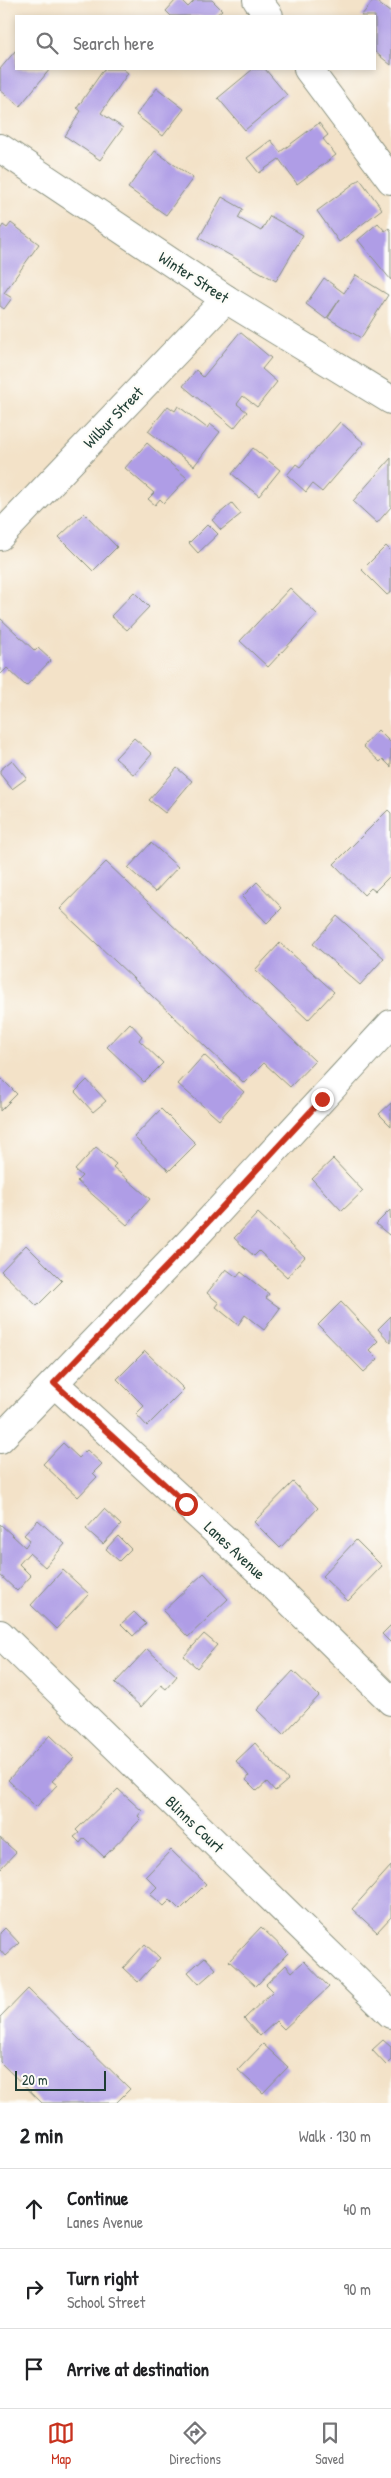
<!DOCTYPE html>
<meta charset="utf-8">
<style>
:root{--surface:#fff;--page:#f2f2f2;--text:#202124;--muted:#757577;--line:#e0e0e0;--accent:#c8321e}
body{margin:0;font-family:"Patrick Hand",sans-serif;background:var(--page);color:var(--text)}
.scale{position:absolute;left:15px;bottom:12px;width:91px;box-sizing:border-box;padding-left:5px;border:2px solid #1f3d34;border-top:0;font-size:14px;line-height:18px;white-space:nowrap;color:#1f3d34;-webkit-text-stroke:4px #fdfcf7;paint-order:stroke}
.stop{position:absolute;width:15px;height:15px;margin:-11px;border:4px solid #c8321e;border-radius:50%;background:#fff}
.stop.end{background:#c8321e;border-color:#fff;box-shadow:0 1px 5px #0008}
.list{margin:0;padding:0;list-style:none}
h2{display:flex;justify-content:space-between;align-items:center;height:65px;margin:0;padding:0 20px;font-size:21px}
h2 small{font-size:16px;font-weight:400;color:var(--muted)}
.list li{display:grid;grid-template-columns:32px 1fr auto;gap:15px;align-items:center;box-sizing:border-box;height:80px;padding:0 20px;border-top:1px solid var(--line)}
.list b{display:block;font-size:19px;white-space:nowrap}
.list p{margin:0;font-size:16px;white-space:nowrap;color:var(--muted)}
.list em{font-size:16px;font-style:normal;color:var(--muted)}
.icon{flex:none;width:28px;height:28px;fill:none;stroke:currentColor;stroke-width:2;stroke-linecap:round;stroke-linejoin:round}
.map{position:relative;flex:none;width:391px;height:2103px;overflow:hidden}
.search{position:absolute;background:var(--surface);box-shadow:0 2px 8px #0003;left:15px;right:15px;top:15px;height:55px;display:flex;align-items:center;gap:12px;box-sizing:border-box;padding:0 18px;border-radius:0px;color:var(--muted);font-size:19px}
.sheet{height:305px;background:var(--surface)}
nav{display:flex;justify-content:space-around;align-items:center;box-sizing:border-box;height:70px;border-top:1px solid var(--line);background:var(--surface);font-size:14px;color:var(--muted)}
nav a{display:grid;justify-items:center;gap:2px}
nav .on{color:var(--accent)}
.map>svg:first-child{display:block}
</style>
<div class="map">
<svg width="391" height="2103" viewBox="0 0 391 2103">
<rect width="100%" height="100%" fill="#fdfcf7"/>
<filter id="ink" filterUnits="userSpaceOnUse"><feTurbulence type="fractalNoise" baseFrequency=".02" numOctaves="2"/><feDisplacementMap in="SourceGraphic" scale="10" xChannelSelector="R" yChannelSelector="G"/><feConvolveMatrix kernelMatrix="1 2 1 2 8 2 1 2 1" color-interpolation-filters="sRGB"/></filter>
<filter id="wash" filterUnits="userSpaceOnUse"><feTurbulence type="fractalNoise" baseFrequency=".0096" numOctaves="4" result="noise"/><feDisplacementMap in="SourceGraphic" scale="20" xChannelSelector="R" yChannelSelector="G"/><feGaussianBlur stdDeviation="1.12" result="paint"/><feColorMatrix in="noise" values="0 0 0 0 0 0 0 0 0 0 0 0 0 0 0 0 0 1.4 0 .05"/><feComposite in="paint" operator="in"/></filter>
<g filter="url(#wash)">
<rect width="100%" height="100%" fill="#f3e2c8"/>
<g id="blocks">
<path fill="#af9de6" d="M 176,0 L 181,0 L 188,7 L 195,0 L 212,0 L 222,10 L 215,16 L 171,16 L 166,11 Z
M 374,0 L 391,13 L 391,65 L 375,52 L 375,16 L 361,16 Z
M 16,50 L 16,69 L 50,69 L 20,106 L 0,90 L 0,69 Z
M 104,69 L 123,69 L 128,73 L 101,113 L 123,128 L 100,160 L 65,136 L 81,111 L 77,108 Z
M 253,69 L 265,69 L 287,95 L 245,130 L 218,98 Z
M 157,88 L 184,109 L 163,136 L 136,115 Z
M 319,123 L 328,135 L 323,139 L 336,155 L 297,184 L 279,159 L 259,173 L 247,158 L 271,140 L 280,152 Z
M 155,151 L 193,178 L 166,215 L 128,188 Z
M 360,179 L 382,209 L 339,242 L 317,211 Z
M 222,197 L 243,209 L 238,218 L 261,231 L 270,216 L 303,235 L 276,281 L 199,238 Z
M 11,223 L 39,244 L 4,293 L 12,298 L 4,309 L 0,306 L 0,230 L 3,225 L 7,228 Z
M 378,223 L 385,231 L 389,228 L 391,231 L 391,280 L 358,240 Z
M 356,275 L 388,295 L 361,338 L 328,318 L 340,299 L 326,319 L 306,304 L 324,278 L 344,293 Z
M 240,332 L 271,358 L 262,369 L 277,382 L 257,407 L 243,396 L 237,404 L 247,412 L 234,428 L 183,386 L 196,370 L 203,377 Z
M 168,406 L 175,411 L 178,406 L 207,428 L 210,424 L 220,432 L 194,466 L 148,431 Z
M 340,422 L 364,443 L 322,492 L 312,484 L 306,492 L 287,475 L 296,464 L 300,467 Z
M 147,443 L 187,478 L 164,503 L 160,499 L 155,505 L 148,499 L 154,493 L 125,468 Z
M 253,448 L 280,470 L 259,496 L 232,474 Z
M 391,458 L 391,507 L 377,523 L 353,501 Z
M 232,503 L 241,514 L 221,530 L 212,520 Z
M 84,513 L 117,547 L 93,571 L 59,537 Z
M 208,524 L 218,534 L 198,553 L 189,543 Z
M 386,546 L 391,551 L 391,592 L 387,595 L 362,570 Z
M 290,588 L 317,614 L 268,667 L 240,641 Z
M 134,592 L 149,607 L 127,630 L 111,616 Z
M 0,618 L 35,651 L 38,648 L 51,660 L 26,686 L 7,668 L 1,674 L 0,672 Z
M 378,730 L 391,743 L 391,767 L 383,759 L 380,762 L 363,746 Z
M 134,738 L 152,754 L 134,775 L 115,758 Z
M 12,760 L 27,778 L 12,789 L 0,774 L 0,770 Z
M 177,768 L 192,781 L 165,813 L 149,800 Z
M 388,810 L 391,813 L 391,875 L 375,891 L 371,888 L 364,895 L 334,864 Z
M 151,843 L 178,867 L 155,892 L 128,868 Z
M 106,862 L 315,1061 L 290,1087 L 264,1063 L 244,1083 L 60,909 Z
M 257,882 L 282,908 L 267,923 L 242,897 Z
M 337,916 L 384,958 L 360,985 L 313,944 Z
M 280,943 L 334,992 L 308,1020 L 255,970 Z
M 130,1023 L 142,1036 L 139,1040 L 163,1063 L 144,1082 L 107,1047 Z
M 204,1055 L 244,1092 L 219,1120 L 178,1084 Z
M 0,1077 L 17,1094 L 0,1111 Z
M 87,1080 L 106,1101 L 93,1112 L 75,1092 Z
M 391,1103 L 391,1126 L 379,1114 Z
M 161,1109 L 196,1144 L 169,1171 L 134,1137 Z
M 96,1147 L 116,1164 L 113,1167 L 150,1199 L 127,1225 L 77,1181 L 82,1176 L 75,1170 Z
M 333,1159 L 363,1191 L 342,1211 L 312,1179 Z
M 390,1210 L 391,1233 L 389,1235 L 376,1224 Z
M 258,1213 L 305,1257 L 287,1277 L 259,1251 L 254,1256 L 234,1238 Z
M 26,1245 L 62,1281 L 37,1306 L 1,1271 Z
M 226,1269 L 237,1277 L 241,1272 L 269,1294 L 266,1298 L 280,1308 L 264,1330 L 245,1315 L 238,1325 L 216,1307 L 219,1303 L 207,1293 Z
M 341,1302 L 378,1341 L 369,1350 L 378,1359 L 364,1372 L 318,1325 Z
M 391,1316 L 391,1343 L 378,1329 Z
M 145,1351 L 184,1389 L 147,1426 L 136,1414 L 144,1406 L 117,1379 Z
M 63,1443 L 79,1458 L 87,1450 L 102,1464 L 93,1473 L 97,1477 L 78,1497 L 43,1464 Z
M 293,1482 L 318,1508 L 280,1548 L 254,1522 Z
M 104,1509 L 121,1525 L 103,1544 L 86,1529 Z
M 38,1520 L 65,1544 L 45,1567 L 29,1553 L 19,1564 L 31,1576 L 17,1591 L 0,1575 L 0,1524 L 25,1547 L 30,1540 L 24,1535 Z
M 118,1536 L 131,1549 L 119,1561 L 106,1549 Z
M 356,1540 L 382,1566 L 348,1601 L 322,1576 Z
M 63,1570 L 89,1594 L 56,1629 L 31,1605 Z
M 204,1573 L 228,1599 L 188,1637 L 163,1611 Z
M 134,1612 L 146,1624 L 133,1636 L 121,1624 Z
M 391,1625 L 391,1643 L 382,1634 Z
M 204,1634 L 217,1645 L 197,1668 L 184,1656 Z
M 147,1649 L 177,1676 L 166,1689 L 161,1685 L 141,1707 L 115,1683 Z
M 293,1671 L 319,1696 L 283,1735 L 257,1710 Z
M 50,1735 L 74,1758 L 52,1781 L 57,1785 L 36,1807 L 8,1780 Z
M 255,1743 L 288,1780 L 275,1791 L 267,1782 L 257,1791 L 246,1780 L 249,1776 L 236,1761 Z
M 118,1789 L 142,1811 L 138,1816 L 141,1819 L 104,1857 L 84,1838 L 80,1843 L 74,1837 L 79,1833 L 76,1830 Z
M 0,1838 L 16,1852 L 0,1869 Z
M 171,1850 L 206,1884 L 180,1910 L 170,1900 L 164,1906 L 150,1894 L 157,1887 L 146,1876 Z
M 391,1866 L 391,1917 L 377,1932 L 352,1909 Z
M 261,1927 L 288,1953 L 256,1986 L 229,1961 Z
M 5,1928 L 19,1943 L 5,1956 L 0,1950 L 0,1933 Z
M 145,1944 L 160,1958 L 138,1982 L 123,1968 Z
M 205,1957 L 216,1969 L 199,1984 L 188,1972 Z
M 304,1961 L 329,1987 L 284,2029 L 276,2021 L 260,2036 L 244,2019 L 273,1991 L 266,1984 L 286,1965 L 292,1972 Z
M 28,1989 L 130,2089 L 116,2103 L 42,2103 L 0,2062 L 0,2018 Z
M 383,2040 L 391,2047 L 391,2060 L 386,2065 L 372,2050 Z
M 263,2044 L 288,2067 L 263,2093 L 238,2070 Z"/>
</g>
</g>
<g filter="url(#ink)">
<use href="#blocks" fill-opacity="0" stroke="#89907e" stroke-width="1"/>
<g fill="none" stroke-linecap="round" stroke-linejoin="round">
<defs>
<path id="minor" d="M 257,0 L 269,16
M 308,69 L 391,180
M 0,536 L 226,299
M 54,1383 L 259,1571 L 391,1701
M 0,1634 L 391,2014"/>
<path id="tertiary" d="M 0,148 L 226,299 L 391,400
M 0,1439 L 187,1245 L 391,1024"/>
</defs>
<use href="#minor" stroke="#89907e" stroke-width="30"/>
<use href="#tertiary" stroke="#89907e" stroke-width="30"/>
<use href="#minor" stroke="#fff" stroke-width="28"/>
<use href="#tertiary" stroke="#fff" stroke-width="28"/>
</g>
</g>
<g fill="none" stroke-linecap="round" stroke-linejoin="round" filter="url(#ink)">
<path stroke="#c8321e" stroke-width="6" d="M 186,1504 L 54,1383 L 187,1245 L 322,1099"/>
</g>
<g text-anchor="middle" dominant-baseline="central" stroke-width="4.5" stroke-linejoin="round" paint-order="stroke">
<g font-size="16" fill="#1f3d34" stroke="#fdfcf7">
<text transform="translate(194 277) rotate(33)">Winter Street</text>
<text transform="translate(113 417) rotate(-46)">Wilbur Street</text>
<text transform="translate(235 1550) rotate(43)">Lanes Avenue</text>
<text transform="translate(195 1824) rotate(44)">Blinns Court</text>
</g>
</g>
</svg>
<div class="scale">20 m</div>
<div class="stop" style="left:186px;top:1504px"></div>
<div class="stop end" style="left:322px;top:1099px"></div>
<div class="search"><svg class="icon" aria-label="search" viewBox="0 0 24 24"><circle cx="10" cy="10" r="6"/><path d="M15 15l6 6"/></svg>Search here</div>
</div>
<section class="sheet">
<h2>2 min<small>Walk · 130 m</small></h2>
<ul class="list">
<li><svg class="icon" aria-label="ahead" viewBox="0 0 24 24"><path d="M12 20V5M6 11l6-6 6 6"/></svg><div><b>Continue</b><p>Lanes Avenue</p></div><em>40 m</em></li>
<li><svg class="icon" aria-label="right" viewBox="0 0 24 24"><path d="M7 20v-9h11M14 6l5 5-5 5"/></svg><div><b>Turn right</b><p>School Street</p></div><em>90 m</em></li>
<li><svg class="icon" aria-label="arrive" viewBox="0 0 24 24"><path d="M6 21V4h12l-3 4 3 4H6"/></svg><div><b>Arrive at destination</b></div></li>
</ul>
</section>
<nav>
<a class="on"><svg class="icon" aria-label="map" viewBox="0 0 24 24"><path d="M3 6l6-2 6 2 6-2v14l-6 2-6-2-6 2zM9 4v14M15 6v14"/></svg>Map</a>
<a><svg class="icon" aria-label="directions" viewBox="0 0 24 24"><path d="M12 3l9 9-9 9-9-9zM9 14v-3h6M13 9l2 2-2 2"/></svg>Directions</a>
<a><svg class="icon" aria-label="saved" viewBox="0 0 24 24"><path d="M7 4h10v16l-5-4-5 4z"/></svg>Saved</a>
</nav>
